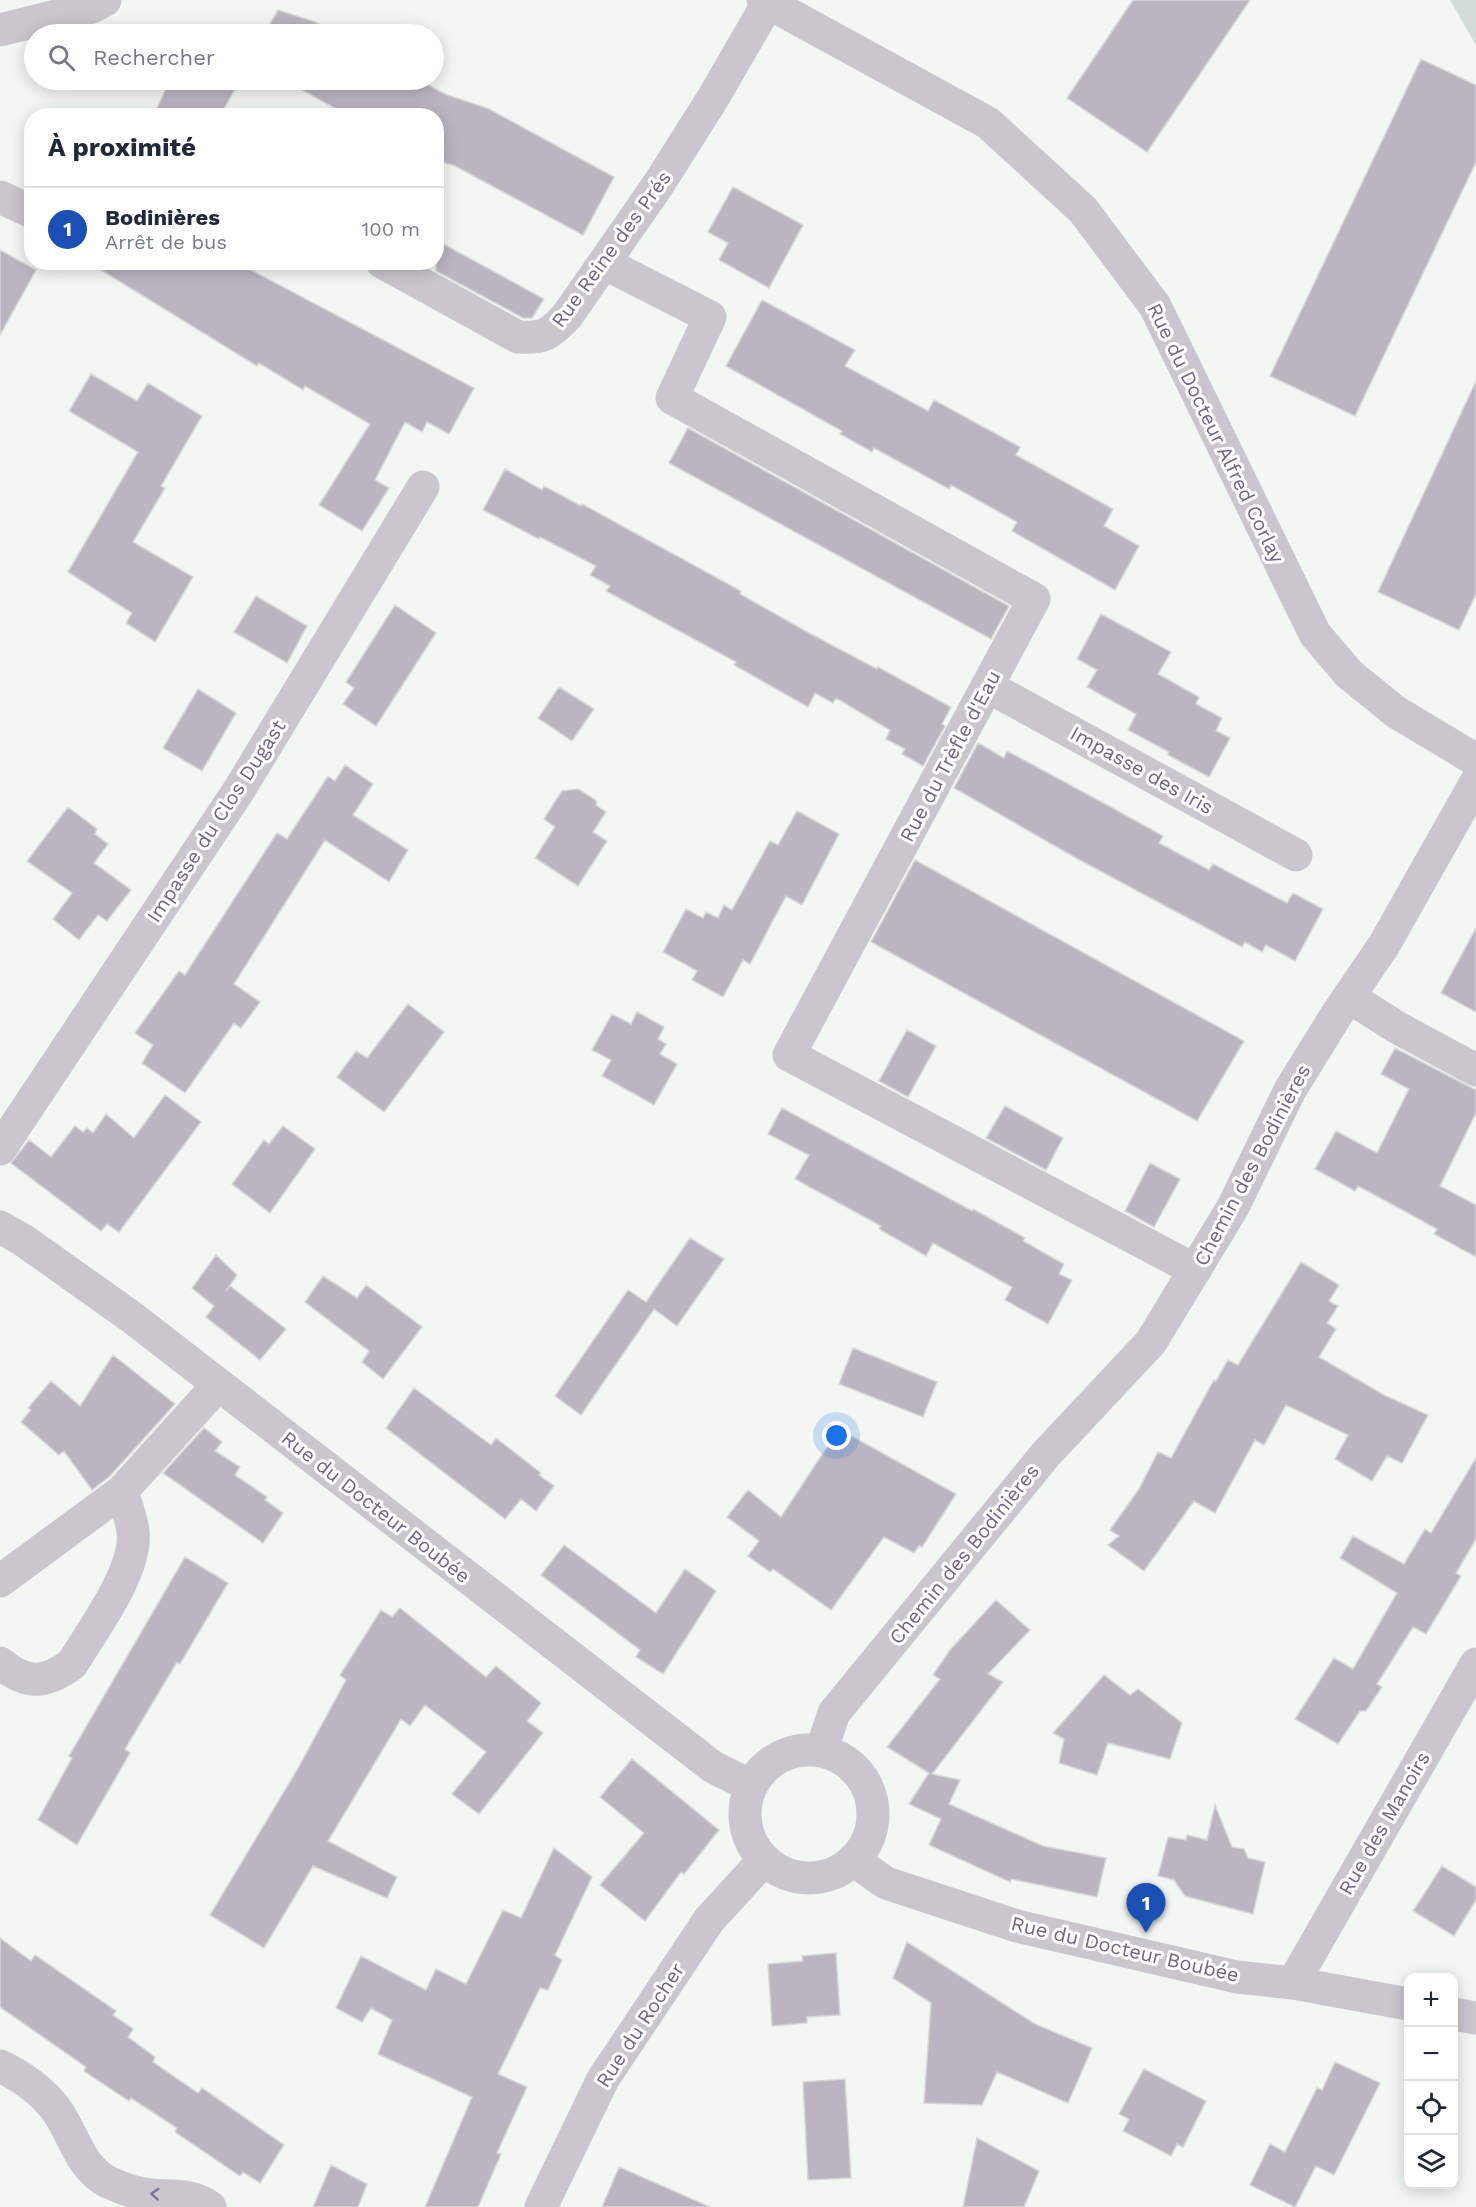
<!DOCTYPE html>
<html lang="fr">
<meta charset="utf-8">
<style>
:root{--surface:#fff;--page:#f2f2f3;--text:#1f2937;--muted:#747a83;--line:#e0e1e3;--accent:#1a73e8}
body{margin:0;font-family:"Work Sans",sans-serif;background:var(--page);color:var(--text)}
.controls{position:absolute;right:18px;bottom:18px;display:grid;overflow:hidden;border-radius:12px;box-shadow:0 3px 15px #0003}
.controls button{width:54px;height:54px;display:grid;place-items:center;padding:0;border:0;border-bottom:2px solid var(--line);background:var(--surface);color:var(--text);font:30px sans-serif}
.you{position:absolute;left:837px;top:1436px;width:21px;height:21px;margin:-15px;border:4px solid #fff;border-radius:50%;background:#1a73e8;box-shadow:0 0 0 9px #1a73e833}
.badge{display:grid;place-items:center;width:39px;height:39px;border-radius:50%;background:var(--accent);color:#fff;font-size:20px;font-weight:700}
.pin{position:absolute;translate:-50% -50px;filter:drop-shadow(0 2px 3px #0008)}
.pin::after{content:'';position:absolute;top:32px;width:21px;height:18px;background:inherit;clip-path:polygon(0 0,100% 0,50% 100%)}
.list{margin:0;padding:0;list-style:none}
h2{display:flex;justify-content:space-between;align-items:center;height:78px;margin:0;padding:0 24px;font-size:26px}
h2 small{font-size:20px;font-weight:400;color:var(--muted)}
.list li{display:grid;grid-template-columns:39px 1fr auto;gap:18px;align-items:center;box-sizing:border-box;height:84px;padding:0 24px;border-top:2px solid var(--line)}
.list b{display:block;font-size:22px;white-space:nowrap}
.list p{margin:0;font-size:20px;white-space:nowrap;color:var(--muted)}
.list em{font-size:20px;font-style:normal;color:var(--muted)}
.icon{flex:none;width:33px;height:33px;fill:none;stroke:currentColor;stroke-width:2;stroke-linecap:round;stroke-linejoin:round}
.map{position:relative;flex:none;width:1476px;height:2207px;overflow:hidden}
.search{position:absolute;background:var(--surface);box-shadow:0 3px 15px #0003;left:24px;top:24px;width:420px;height:66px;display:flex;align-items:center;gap:15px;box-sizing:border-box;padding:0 21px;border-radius:33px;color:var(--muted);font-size:22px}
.panel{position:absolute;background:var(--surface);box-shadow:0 3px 15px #0003;left:24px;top:108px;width:420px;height:162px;border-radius:24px}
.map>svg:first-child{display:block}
</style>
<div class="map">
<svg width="1476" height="2207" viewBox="0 0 1476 2207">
<rect width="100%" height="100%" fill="#f3f7f3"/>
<path fill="#d2dcd8" d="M 1450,0 L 1476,0 L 1476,45 Z"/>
<path fill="#bab5c1" stroke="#d6d8d6" stroke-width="1.5" d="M 1133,0 L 1250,0 L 1147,152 L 1067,98 Z
M 278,10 L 315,22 L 338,34 L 264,34 Z
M 1421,59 L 1476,85 L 1476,162 L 1355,416 L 1270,376 Z
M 186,80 L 240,80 L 220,116 L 153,116 L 166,89 Z
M 284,80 L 419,80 L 447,95 L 487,108 L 614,177 L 583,235 L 455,166 L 436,160 L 436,116 L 349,116 Z
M 733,187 L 803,225 L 769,288 L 719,260 L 728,243 L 708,232 Z
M 436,240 L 544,299 L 532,318 L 523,318 L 436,271 Z
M 0,250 L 36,270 L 0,335 Z
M 88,262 L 236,262 L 474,388 L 449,434 L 427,422 L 422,432 L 405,422 L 375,480 L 389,488 L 362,531 L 319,505 L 370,424 L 305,386 L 303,390 L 259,363 L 257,366 Z
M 762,300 L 855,350 L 845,366 L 928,411 L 934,400 L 1020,447 L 1016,455 L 1113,509 L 1104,526 L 1139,546 L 1115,590 L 1012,531 L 1017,522 L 951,485 L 949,489 L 874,448 L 872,452 L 840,434 L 842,431 L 726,366 Z
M 91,374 L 137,401 L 148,383 L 202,416 L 161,486 L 165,488 L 133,542 L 193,577 L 155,642 L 126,623 L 132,613 L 68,572 L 138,452 L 69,411 Z
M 1476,381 L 1476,594 L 1459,630 L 1378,592 Z
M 688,428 L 1009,606 L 991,639 L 669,463 Z
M 505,469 L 542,490 L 544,486 L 581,506 L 582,504 L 741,591 L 740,594 L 809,633 L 877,669 L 878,667 L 951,707 L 942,724 L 945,726 L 923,766 L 902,754 L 905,749 L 886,739 L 890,730 L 836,698 L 833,703 L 815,693 L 808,707 L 734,665 L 736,662 L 606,591 L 610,586 L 590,575 L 596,566 L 540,537 L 539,539 L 483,510 Z
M 256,596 L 307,626 L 287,663 L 234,632 Z
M 395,605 L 436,633 L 376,726 L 343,704 L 354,688 L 346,682 Z
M 1101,614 L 1171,652 L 1158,674 L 1199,697 L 1196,704 L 1222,718 L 1216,731 L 1230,738 L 1209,777 L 1168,755 L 1169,752 L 1128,730 L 1136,714 L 1087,687 L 1097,670 L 1077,659 Z
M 559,687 L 594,709 L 572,741 L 538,718 Z
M 198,689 L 236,713 L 202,771 L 163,748 Z
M 978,743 L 1004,758 L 1007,751 L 1109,806 L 1163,836 L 1159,843 L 1209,870 L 1213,864 L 1287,903 L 1293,893 L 1323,909 L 1295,961 L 1266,945 L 1262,952 L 1245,942 L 1242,947 L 1076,858 L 954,788 Z
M 345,765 L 373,784 L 353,815 L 408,850 L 389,882 L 325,840 L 234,984 L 260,1002 L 241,1028 L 234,1023 L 185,1093 L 142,1063 L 153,1045 L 135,1033 L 179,971 L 185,975 L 277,833 L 287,839 L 328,776 L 335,781 Z
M 578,789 L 597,801 L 596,805 L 606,812 L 593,832 L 607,841 L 578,886 L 535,858 L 555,827 L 544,819 L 551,808 L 562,791 Z
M 68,807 L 97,829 L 95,834 L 108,844 L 94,863 L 131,890 L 107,921 L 98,915 L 79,940 L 53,919 L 72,893 L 27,861 Z
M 797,811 L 839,834 L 802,905 L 786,896 L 750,964 L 743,960 L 723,997 L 692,980 L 697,971 L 663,952 L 686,909 L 703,918 L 706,912 L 718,918 L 724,905 L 732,910 L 770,841 L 778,845 Z
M 915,860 L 1244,1041 L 1197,1121 L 871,942 Z
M 1476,928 L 1476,1012 L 1441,993 Z
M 408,1004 L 444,1032 L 384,1112 L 337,1077 L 356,1051 L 367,1058 Z
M 637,1012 L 664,1027 L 658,1039 L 666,1044 L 660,1054 L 677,1064 L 654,1105 L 602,1076 L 611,1060 L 592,1050 L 612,1014 L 631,1024 Z
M 907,1030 L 936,1046 L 908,1097 L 879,1081 Z
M 1395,1048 L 1476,1090 L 1476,1113 L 1440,1186 L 1476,1205 L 1476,1257 L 1434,1234 L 1437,1229 L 1397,1207 L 1358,1186 L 1355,1191 L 1315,1169 L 1336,1131 L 1377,1153 L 1409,1089 L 1381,1074 Z
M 165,1095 L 201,1122 L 119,1232 L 107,1224 L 101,1231 L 11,1163 L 29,1140 L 51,1157 L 75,1126 L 83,1132 L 87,1128 L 93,1133 L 106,1114 L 134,1138 Z
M 1005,1106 L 1063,1138 L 1046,1170 L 986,1138 Z
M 782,1108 L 972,1211 L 973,1209 L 1025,1238 L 1023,1241 L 1064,1264 L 1059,1274 L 1072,1280 L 1048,1324 L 1005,1300 L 1012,1287 L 933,1243 L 926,1256 L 879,1229 L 881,1226 L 795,1179 L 809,1155 L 768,1134 Z
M 283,1126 L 315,1149 L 270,1213 L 232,1184 L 264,1140 L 269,1144 Z
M 1150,1163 L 1180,1179 L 1154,1227 L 1125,1211 Z
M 690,1238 L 724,1259 L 677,1326 L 654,1309 L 581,1415 L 555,1396 L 628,1290 L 646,1302 Z
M 216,1255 L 237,1275 L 226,1291 L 230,1286 L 286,1329 L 260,1360 L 206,1317 L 214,1306 L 192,1288 Z
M 1301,1262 L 1339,1285 L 1329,1301 L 1338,1306 L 1327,1323 L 1336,1329 L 1319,1357 L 1384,1395 L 1428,1415 L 1402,1463 L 1387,1456 L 1372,1481 L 1335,1459 L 1348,1435 L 1286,1405 L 1264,1445 L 1255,1440 L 1215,1513 L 1194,1501 L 1144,1571 L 1108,1545 L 1119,1536 L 1110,1530 L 1139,1489 L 1158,1452 L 1171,1458 L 1214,1380 L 1216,1381 L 1228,1360 L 1238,1365 Z
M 323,1276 L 357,1298 L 366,1285 L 422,1327 L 383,1379 L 362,1362 L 369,1351 L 305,1302 Z
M 853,1348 L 937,1382 L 923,1417 L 839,1384 Z
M 113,1355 L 175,1404 L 109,1477 L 92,1490 L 64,1451 L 59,1455 L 21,1422 L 31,1410 L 28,1408 L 51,1381 L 80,1406 Z
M 414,1388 L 491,1445 L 496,1438 L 541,1473 L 539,1475 L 554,1486 L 536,1511 L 521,1499 L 505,1519 L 386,1428 Z
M 204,1428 L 222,1442 L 215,1451 L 240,1467 L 235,1475 L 267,1497 L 265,1500 L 283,1513 L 263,1543 L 163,1473 Z
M 839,1429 L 956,1494 L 922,1547 L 919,1546 L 914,1553 L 884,1537 L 831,1610 L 773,1569 L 770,1572 L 748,1556 L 759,1541 L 727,1517 L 748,1490 L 781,1517 Z
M 1476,1458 L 1476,1539 L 1456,1573 L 1461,1576 L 1426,1634 L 1413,1627 L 1377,1684 L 1382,1687 L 1366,1711 L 1360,1711 L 1338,1744 L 1295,1719 L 1334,1658 L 1353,1669 L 1397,1593 L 1340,1558 L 1353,1536 L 1404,1564 L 1425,1529 L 1431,1533 Z
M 564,1545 L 656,1613 L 685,1569 L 716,1591 L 663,1674 L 636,1657 L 640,1650 L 541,1575 Z
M 185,1557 L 228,1583 L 180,1664 L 177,1662 L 125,1749 L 130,1753 L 77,1845 L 38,1820 L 72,1758 L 69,1756 Z
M 996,1600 L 1030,1630 L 988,1674 L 1003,1682 L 932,1774 L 960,1780 L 949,1804 L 1043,1846 L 1106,1858 L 1097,1897 L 1011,1879 L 1010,1882 L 929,1845 L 941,1819 L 909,1804 L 929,1773 L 887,1747 L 940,1679 L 933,1675 L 950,1650 Z
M 400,1608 L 486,1677 L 496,1666 L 541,1703 L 527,1721 L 543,1733 L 479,1814 L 452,1794 L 486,1752 L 425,1705 L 410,1726 L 401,1719 L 328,1841 L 397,1877 L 387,1898 L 313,1866 L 264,1948 L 210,1915 L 297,1770 L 346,1680 L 340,1675 L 381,1610 L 392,1617 Z
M 1104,1675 L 1130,1695 L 1138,1689 L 1182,1723 L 1170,1759 L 1108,1743 L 1097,1775 L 1059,1763 L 1064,1739 L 1053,1733 Z
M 632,1759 L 719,1830 L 684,1874 L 681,1872 L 645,1921 L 600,1885 L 644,1833 L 600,1797 Z
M 1215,1805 L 1232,1847 L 1244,1849 L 1248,1858 L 1265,1862 L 1253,1914 L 1185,1896 L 1174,1880 L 1158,1876 L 1168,1837 L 1186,1840 L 1187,1835 L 1207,1840 Z
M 554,1848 L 592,1877 L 555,1955 L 562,1960 L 548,1990 L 540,1988 L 498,2074 L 527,2087 L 497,2153 L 501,2154 L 478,2207 L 425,2207 L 472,2097 L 378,2054 L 392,2020 L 371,2008 L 362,2022 L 336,2008 L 361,1956 L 426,1990 L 436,1969 L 466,1984 L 503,1910 L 521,1918 Z
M 1442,1866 L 1476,1887 L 1476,1900 L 1454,1936 L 1413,1911 Z
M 0,1938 L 31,1961 L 35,1955 L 116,2011 L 113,2015 L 133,2029 L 128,2037 L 155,2057 L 153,2062 L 198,2093 L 202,2088 L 284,2145 L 260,2183 L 243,2172 L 240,2176 L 175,2132 L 177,2128 L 131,2098 L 129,2101 L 84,2071 L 86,2067 L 0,2007 Z
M 907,1942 L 1035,2024 L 1092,2048 L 1068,2103 L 997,2072 L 982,2105 L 924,2103 L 931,2003 L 893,1978 Z
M 836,1953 L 840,2015 L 807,2017 L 807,2023 L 772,2026 L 768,1964 L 803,1961 L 802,1956 Z
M 1335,2062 L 1380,2083 L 1334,2175 L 1316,2166 L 1295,2207 L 1250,2185 L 1270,2144 L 1285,2152 L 1317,2088 L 1322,2090 Z
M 1144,2069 L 1206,2101 L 1183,2147 L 1177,2144 L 1171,2156 L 1123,2131 L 1129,2119 L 1119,2114 Z
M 845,2079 L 851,2178 L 808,2180 L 803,2082 Z
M 977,2138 L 1039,2171 L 1024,2207 L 963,2207 Z
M 331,2165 L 367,2184 L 358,2207 L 313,2207 Z
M 619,2167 L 710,2207 L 602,2207 Z"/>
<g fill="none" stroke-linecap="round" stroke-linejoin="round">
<path stroke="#c9c6cd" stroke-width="33" d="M 0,197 L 32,212
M 382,262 L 518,337 C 544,339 550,334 567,316 L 658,185 L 713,98 L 768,3
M 604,263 L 710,317 L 672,398 L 1034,599 L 789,1055 L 1195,1270
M 987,686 L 1296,855
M 1349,997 L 1398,1028 L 1476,1070
M 0,1149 L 239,790 L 423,487
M 0,1581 L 122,1491 L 218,1385
M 0,1663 C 26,1684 44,1685 72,1664 C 92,1631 138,1570 133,1531 C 131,1518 126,1504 122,1491
M 1293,1983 L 1476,1664
M 0,2066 C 21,2076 40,2089 55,2108 C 74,2133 78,2166 108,2182 C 117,2186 129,2191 139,2193 C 163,2199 189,2191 210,2207"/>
<path stroke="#c9c6cd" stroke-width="33" d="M 763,0 L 988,123 L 1083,210 L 1155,306 L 1315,634 L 1349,674 L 1396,712 L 1476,760
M 0,30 L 92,7 L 105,0
M 0,1227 L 23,1240 L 130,1316 L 713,1767 L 751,1786
M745 1814a64 64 0 1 1 128 0a64 64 0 1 1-128 0Z
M 821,1751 L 834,1713 L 1046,1454 L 1151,1342 L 1233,1207 L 1290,1090 L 1337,1014 L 1384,945 L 1476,782
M 853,1860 L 886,1883 L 1017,1926 L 1237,1977 L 1293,1983 L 1408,2004
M 1454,2014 L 1476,2018
M 541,2207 L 603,2079 L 709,1920 L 764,1860"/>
</g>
<defs><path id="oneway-chevron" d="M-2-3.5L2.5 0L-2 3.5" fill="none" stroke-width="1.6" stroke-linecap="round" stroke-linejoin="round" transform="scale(1.5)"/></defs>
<use stroke="#807292" href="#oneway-chevron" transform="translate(155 2194) rotate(-177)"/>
<g text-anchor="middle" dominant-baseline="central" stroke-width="6" stroke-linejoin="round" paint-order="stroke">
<g font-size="20" fill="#736387" stroke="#fff">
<text transform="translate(611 249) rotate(-54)">Rue Reine des Prés</text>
<text transform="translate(1216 433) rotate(64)">Rue du Docteur Alfred Corlay</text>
<text transform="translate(950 756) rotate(-62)">Rue du Trèfle d'Eau</text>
<text transform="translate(1142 770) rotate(29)">Impasse des Iris</text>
<text transform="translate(216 821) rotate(-57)">Impasse du Clos Dugast</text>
<text transform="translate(1252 1165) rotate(-62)">Chemin des Bodinières</text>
<text transform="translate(376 1507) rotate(38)">Rue du Docteur Boubée</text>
<text transform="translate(964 1554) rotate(-51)">Chemin des Bodinières</text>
<text transform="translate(1384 1823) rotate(-60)">Rue des Manoirs</text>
<text transform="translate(1125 1949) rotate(13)">Rue du Docteur Boubée</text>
<text transform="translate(640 2025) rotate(-57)">Rue du Rocher</text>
</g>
</g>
</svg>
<div class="controls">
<button>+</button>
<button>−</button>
<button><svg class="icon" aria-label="locate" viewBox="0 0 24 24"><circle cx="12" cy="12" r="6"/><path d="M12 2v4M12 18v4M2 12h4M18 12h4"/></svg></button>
<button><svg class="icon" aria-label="layers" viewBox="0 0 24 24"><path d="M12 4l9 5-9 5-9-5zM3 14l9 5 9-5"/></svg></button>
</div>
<div class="you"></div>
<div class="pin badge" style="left:1146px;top:1933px;background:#1a4fb4">1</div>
<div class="search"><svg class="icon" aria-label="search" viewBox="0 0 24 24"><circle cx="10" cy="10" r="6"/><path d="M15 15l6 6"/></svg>Rechercher</div>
<section class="panel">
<h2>À proximité<small></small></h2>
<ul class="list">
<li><span class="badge" style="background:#1a4fb4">1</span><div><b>Bodinières</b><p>Arrêt de bus</p></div><em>100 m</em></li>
</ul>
</section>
</div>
